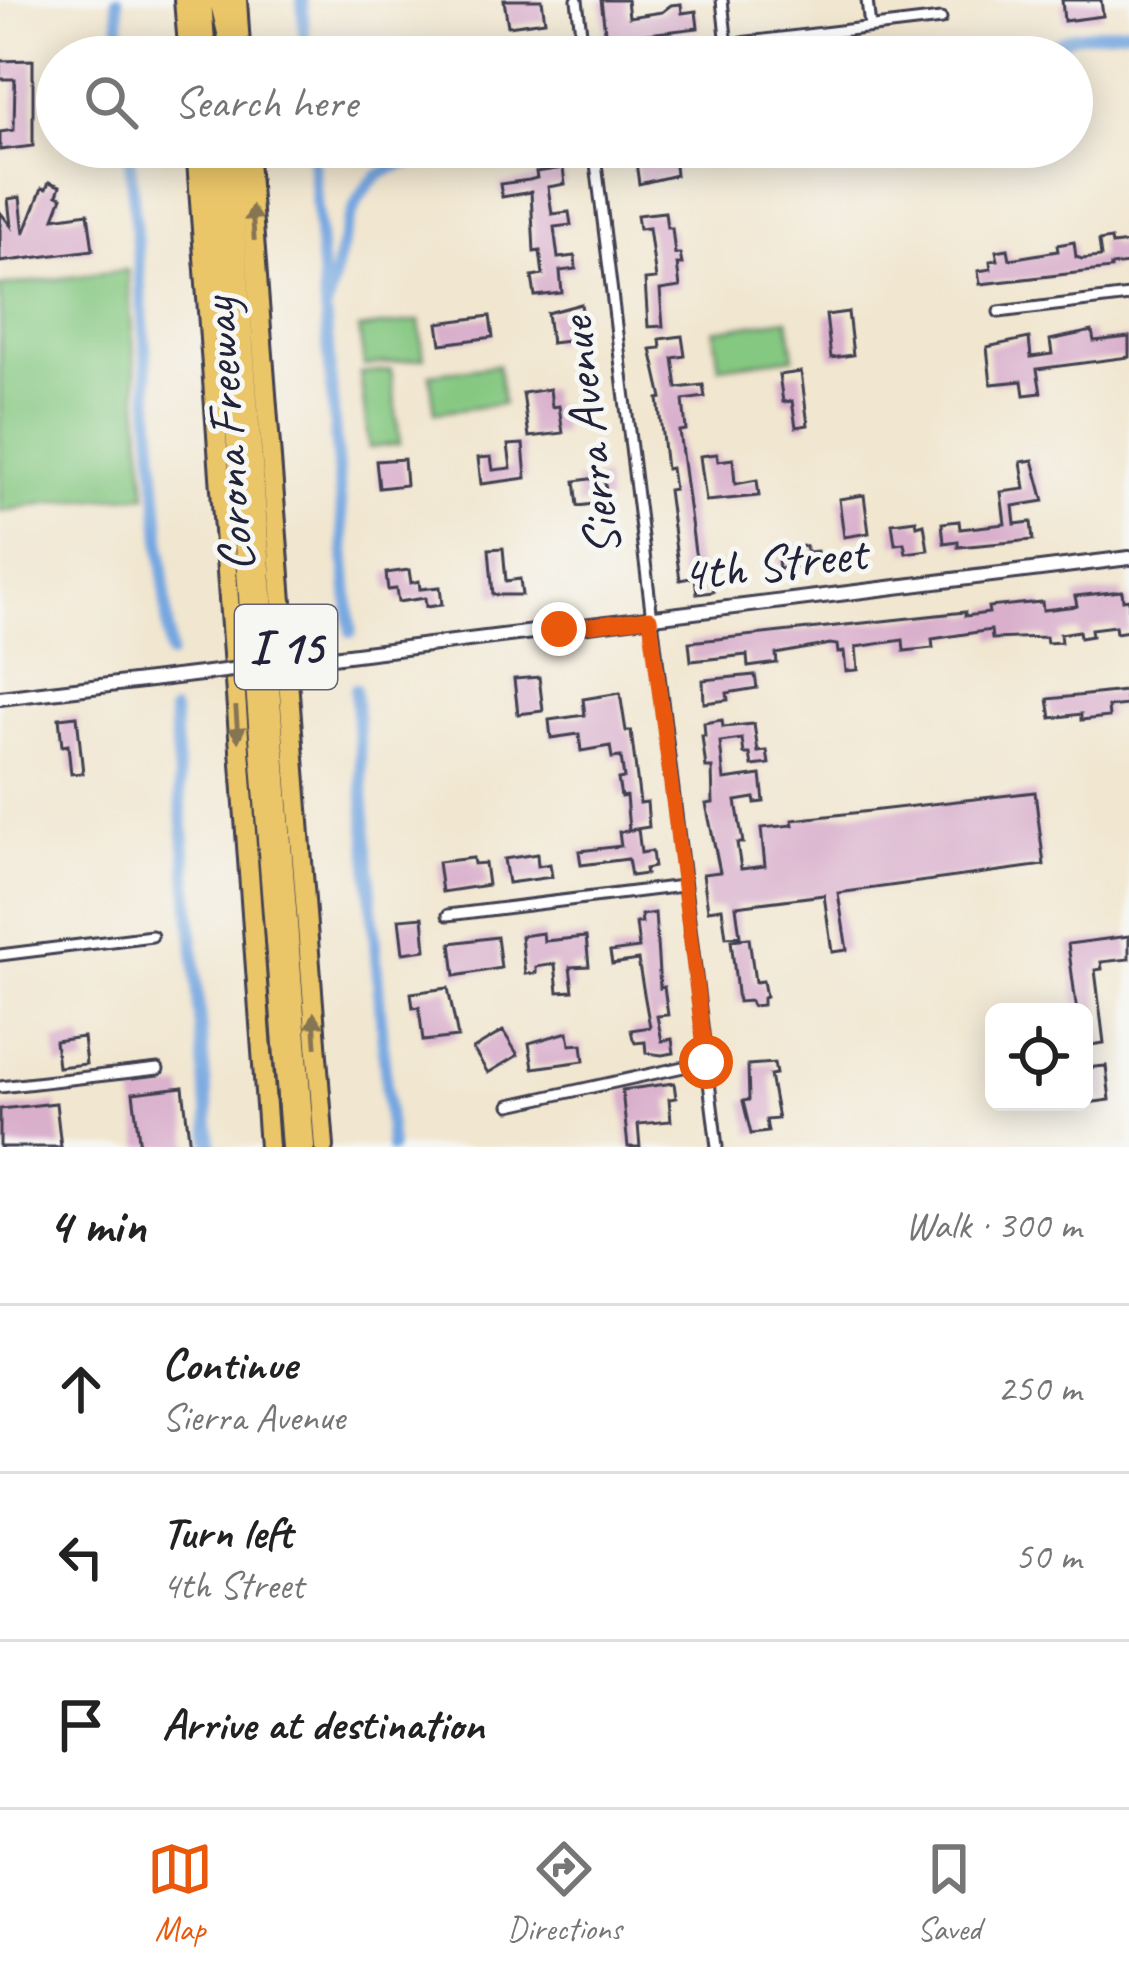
<!DOCTYPE html>
<meta charset="utf-8">
<style>
:root{--surface:#fff;--page:#f6f6f6;--text:#222;--muted:#767676;--line:#e0e0e0;--accent:#ea580c}
body{margin:0;font-family:Caveat,sans-serif;background:var(--page);color:var(--text)}
.controls{position:absolute;right:36px;bottom:36px;display:grid;overflow:hidden;border-radius:18px;box-shadow:0 6px 30px #0003}
.controls button{width:108px;height:108px;display:grid;place-items:center;padding:0;border:0;border-bottom:3px solid var(--line);background:var(--surface);color:var(--text);font:60px sans-serif}
.stop{position:absolute;width:36px;height:36px;margin:-27px;border:9px solid #ea580c;border-radius:50%;background:#fff}
.stop.end{background:#ea580c;border-color:#fff;box-shadow:0 3px 12px #0008}
.list{margin:0;padding:0;list-style:none}
h2{display:flex;justify-content:space-between;align-items:center;height:156px;margin:0;padding:0 48px;font-size:51px}
h2 small{font-size:39px;font-weight:400;color:var(--muted)}
.list li{display:grid;grid-template-columns:78px 1fr auto;gap:36px;align-items:center;box-sizing:border-box;height:168px;padding:0 48px;border-top:3px solid var(--line)}
.list b{display:block;font-size:45px;white-space:nowrap}
.list p{margin:0;font-size:39px;white-space:nowrap;color:var(--muted)}
.list em{font-size:39px;font-style:normal;color:var(--muted)}
.icon{flex:none;width:66px;height:66px;fill:none;stroke:currentColor;stroke-width:2;stroke-linecap:round;stroke-linejoin:round}
.map{position:relative;flex:none;width:1129px;height:1147px;overflow:hidden}
.search{position:absolute;background:var(--surface);box-shadow:0 6px 30px #0003;left:36px;right:36px;top:36px;height:132px;display:flex;align-items:center;gap:30px;box-sizing:border-box;padding:0 42px;border-radius:66px;color:var(--muted);font-size:45px}
.sheet{height:660px;background:var(--surface)}
nav{display:flex;justify-content:space-around;align-items:center;box-sizing:border-box;height:168px;border-top:3px solid var(--line);background:var(--surface);font-size:33px;color:var(--muted)}
nav a{display:grid;justify-items:center;gap:6px}
nav .on{color:var(--accent)}
.map>svg:first-child{display:block}
</style>
<div class="map">
<svg width="1129" height="1147" viewBox="0 0 1129 1147">
<rect width="100%" height="100%" fill="#f6f6f2"/>
<filter id="ink" filterUnits="userSpaceOnUse"><feTurbulence type="fractalNoise" baseFrequency=".00833" numOctaves="2"/><feDisplacementMap in="SourceGraphic" scale="24" xChannelSelector="R" yChannelSelector="G"/><feConvolveMatrix kernelMatrix="1 2 1 2 8 2 1 2 1" color-interpolation-filters="sRGB"/></filter>
<filter id="wash" filterUnits="userSpaceOnUse"><feTurbulence type="fractalNoise" baseFrequency=".004" numOctaves="4" result="noise"/><feDisplacementMap in="SourceGraphic" scale="48" xChannelSelector="R" yChannelSelector="G"/><feGaussianBlur stdDeviation="2.7" result="paint"/><feColorMatrix in="noise" values="0 0 0 0 0 0 0 0 0 0 0 0 0 0 0 0 0 1.4 0 .05"/><feComposite in="paint" operator="in"/></filter>
<g filter="url(#wash)">
<rect width="100%" height="100%" fill="#f1e6cf"/>
<path fill="#85c881" stroke="#54755e" stroke-width="3" d="M 127,270 L 146,495 L 46,503 L 0,512 L 0,286 Z
M 788,319 L 794,357 L 719,367 L 714,330 Z
M 419,321 L 424,358 L 364,366 L 359,329 Z
M 498,365 L 503,404 L 435,413 L 430,374 Z
M 391,370 L 400,444 L 369,448 L 360,373 Z"/>
<g fill="none" stroke-linecap="round" stroke-linejoin="round">
<path stroke="#76a7e0" stroke-width="12" d="M 117,0 L 122,57
M 302,0 L 306,57
M 1027,57 L 1073,36 L 1129,29
M 129,147 L 170,654
M 312,147 L 351,632
M 327,306 C 361,163 357,166 504,147
M 355,689 L 391,1147
M 173,712 L 211,1147"/>
</g>
<g id="blocks">
<path fill="#d9afcc" d="M 504,0 L 542,0 L 545,21 L 508,26 Z
M 601,0 L 627,0 L 629,17 L 662,12 L 671,5 L 681,4 L 682,13 L 696,11 L 698,28 L 606,39 Z
M 1062,0 L 1101,0 L 1103,16 L 1064,21 Z
M 33,60 L 33,146 L 0,150 L 0,132 L 14,130 L 15,79 L 0,79 L 0,61 Z
M 651,154 L 651,160 L 674,157 L 676,175 L 639,184 L 635,155 Z
M 563,168 L 565,184 L 548,187 L 552,214 L 569,212 L 571,225 L 554,227 L 558,258 L 575,256 L 576,269 L 560,271 L 562,293 L 535,296 L 532,277 L 543,275 L 540,251 L 534,252 L 531,192 L 502,197 L 500,184 L 529,180 L 537,178 L 536,172 Z
M 49,182 L 60,186 L 57,195 L 62,197 L 54,218 L 88,213 L 93,250 L 0,262 L 0,212 L 11,226 L 8,199 L 20,197 L 24,234 L 42,188 L 46,189 Z
M 665,212 L 667,228 L 672,228 L 675,254 L 680,254 L 682,264 L 677,264 L 680,287 L 660,290 L 663,326 L 648,327 L 645,280 L 656,279 L 649,228 L 639,229 L 637,215 Z
M 1111,239 L 1112,245 L 1129,243 L 1129,264 L 1111,266 L 1111,269 L 980,284 L 978,271 L 991,269 L 990,261 L 998,260 L 996,251 L 1008,249 L 1010,259 L 1058,251 L 1057,245 L 1074,242 L 1076,257 L 1082,259 L 1101,257 L 1099,241 Z
M 581,304 L 583,317 L 566,319 L 569,341 L 551,343 L 547,313 Z
M 848,312 L 853,355 L 831,358 L 826,315 Z
M 490,316 L 493,337 L 441,344 L 438,323 Z
M 1092,331 L 1094,341 L 1129,337 L 1129,357 L 1037,369 L 1041,393 L 1024,395 L 1022,381 L 991,384 L 987,347 L 1029,338 L 1031,357 L 1052,354 L 1050,340 Z
M 682,336 L 685,356 L 673,358 L 677,388 L 703,385 L 705,397 L 683,400 L 686,430 L 679,431 L 695,552 L 701,576 L 711,574 L 713,592 L 697,594 L 695,577 L 680,580 L 668,490 L 674,489 L 671,468 L 666,469 L 658,399 L 662,398 L 651,349 L 661,348 L 660,339 Z
M 801,372 L 808,425 L 796,427 L 792,401 L 783,402 L 779,375 Z
M 550,389 L 552,407 L 559,406 L 563,433 L 529,437 L 523,393 Z
M 523,444 L 526,478 L 481,484 L 478,458 L 491,457 L 493,470 L 511,468 L 508,445 Z
M 717,454 L 718,461 L 733,459 L 735,484 L 757,480 L 759,496 L 706,501 L 700,456 Z
M 404,459 L 406,485 L 379,488 L 376,461 Z
M 1033,460 L 1044,501 L 1013,506 L 1015,524 L 1031,522 L 1033,540 L 958,547 L 958,541 L 944,543 L 942,523 L 959,521 L 960,529 L 1005,524 L 1001,492 L 1025,489 L 1021,462 Z
M 604,477 L 608,502 L 578,506 L 575,481 Z
M 864,495 L 869,533 L 844,537 L 839,499 Z
M 916,520 L 917,526 L 924,524 L 928,550 L 906,553 L 904,543 L 895,544 L 892,523 Z
M 806,546 L 806,552 L 817,551 L 819,565 L 779,569 L 777,549 Z
M 503,548 L 506,581 L 520,579 L 522,595 L 493,595 L 489,549 Z
M 409,570 L 411,583 L 419,581 L 420,589 L 440,587 L 442,605 L 426,607 L 425,598 L 398,602 L 396,589 L 388,590 L 386,573 Z
M 1122,591 L 1123,600 L 1129,599 L 1129,631 L 1116,633 L 1115,626 L 1091,629 L 1092,636 L 1080,638 L 1079,631 L 1060,634 L 1061,642 L 1047,643 L 1046,637 L 992,639 L 991,630 L 932,639 L 933,648 L 904,651 L 903,640 L 856,647 L 858,670 L 846,671 L 844,652 L 838,653 L 837,645 L 830,644 L 776,654 L 777,663 L 748,667 L 747,655 L 691,661 L 689,642 L 965,612 L 965,616 L 989,613 L 988,607 L 1042,602 L 1043,610 L 1077,606 L 1075,596 Z
M 755,675 L 757,688 L 727,693 L 728,700 L 704,703 L 703,680 Z
M 539,677 L 543,711 L 518,714 L 514,679 Z
M 1125,691 L 1127,705 L 1108,707 L 1109,717 L 1081,720 L 1081,714 L 1051,718 L 1048,699 Z
M 620,693 L 626,731 L 631,731 L 640,803 L 647,802 L 649,827 L 629,830 L 626,796 L 621,797 L 618,779 L 624,778 L 621,757 L 612,758 L 610,746 L 581,751 L 579,734 L 551,738 L 549,720 L 585,715 L 583,699 Z
M 77,716 L 83,773 L 71,774 L 68,745 L 62,746 L 59,718 Z
M 722,720 L 723,727 L 754,724 L 758,752 L 767,751 L 769,764 L 752,766 L 750,754 L 744,754 L 742,739 L 720,742 L 724,780 L 761,775 L 764,802 L 755,803 L 754,798 L 736,801 L 743,843 L 737,843 L 741,869 L 765,866 L 761,828 L 793,825 L 792,820 L 1035,792 L 1044,865 L 838,893 L 847,950 L 832,952 L 824,895 L 736,906 L 740,936 L 726,937 L 722,908 L 708,910 L 703,874 L 720,872 L 706,804 L 713,803 L 712,768 L 706,768 L 702,736 L 705,736 L 704,723 Z
M 638,829 L 641,853 L 652,851 L 654,867 L 645,869 L 646,874 L 631,876 L 628,859 L 581,865 L 579,851 L 621,846 L 619,832 Z
M 537,854 L 538,866 L 550,864 L 552,877 L 508,883 L 504,859 Z
M 473,858 L 474,864 L 485,863 L 488,885 L 442,892 L 438,862 Z
M 655,913 L 660,988 L 664,987 L 668,1015 L 657,1016 L 662,1041 L 672,1039 L 674,1053 L 662,1055 L 646,1053 L 645,1042 L 635,1043 L 633,1039 L 631,1030 L 650,1027 L 638,960 L 612,964 L 610,952 L 639,948 L 636,923 L 642,923 L 641,915 Z
M 423,917 L 426,950 L 403,953 L 399,919 Z
M 543,933 L 544,941 L 586,937 L 589,966 L 570,967 L 573,991 L 558,992 L 555,964 L 536,967 L 536,973 L 525,974 L 521,936 Z
M 1129,936 L 1129,959 L 1101,962 L 1102,969 L 1095,970 L 1104,1043 L 1084,1046 L 1084,1012 L 1077,1012 L 1068,944 Z
M 497,937 L 501,968 L 455,976 L 451,943 Z
M 749,938 L 755,982 L 763,981 L 766,997 L 763,998 L 763,1005 L 752,1006 L 750,1001 L 738,1002 L 731,940 Z
M 448,988 L 458,1037 L 423,1041 L 419,1007 L 413,1008 L 411,993 Z
M 503,1031 L 518,1055 L 488,1073 L 473,1049 Z
M 568,1032 L 570,1045 L 582,1044 L 584,1061 L 533,1068 L 529,1043 Z
M 83,1037 L 86,1064 L 58,1067 L 55,1041 Z
M 774,1063 L 776,1074 L 770,1075 L 778,1119 L 766,1120 L 768,1132 L 751,1134 L 743,1101 L 749,1100 L 748,1065 Z
M 1106,1066 L 1110,1100 L 1087,1103 L 1084,1068 Z
M 674,1083 L 676,1098 L 669,1099 L 671,1121 L 638,1124 L 640,1147 L 628,1147 L 622,1090 Z
M 183,1087 L 190,1147 L 140,1147 L 133,1093 Z
M 56,1103 L 61,1147 L 0,1147 L 0,1109 Z"/>
</g>
</g>
<g filter="url(#ink)">
<use href="#blocks" fill-opacity="0" stroke="#413f51" stroke-width="3"/>
<g fill="none" stroke-linecap="round" stroke-linejoin="round">
<defs>
<path id="minor" d="M 577,0 L 584,57
M 722,0 L 727,46
M 867,0 L 870,27
M 621,57 L 941,19
M 594,147 L 717,1147
M 999,312 L 1129,296
M 448,915 L 682,886
M 0,955 L 152,936
M 0,1087 L 158,1069
M 510,1105 L 706,1062"/>
<path id="tertiary" d="M 324,658 L 1129,558
M 0,698 L 201,674"/>
<path id="motorway" d="M 184,0 L 189,57
M 202,0 L 206,57
M 219,0 L 233,57
M 237,0 L 240,46
M 196,147 L 269,1147
M 213,147 L 291,1147
M 229,147 L 305,1147
M 247,147 L 324,1147"/>
</defs>
<use href="#minor" stroke="#413f51" stroke-width="15"/>
<use href="#tertiary" stroke="#413f51" stroke-width="18"/>
<use href="#motorway" stroke="#413f51" stroke-width="24"/>
<use href="#minor" stroke="#fff" stroke-width="9"/>
<use href="#tertiary" stroke="#fff" stroke-width="12"/>
<use href="#motorway" stroke="#ebc669" stroke-width="18"/>
<defs>
<path id="tertiary-bridge" d="M 201,674 L 324,658"/>
</defs>
<use href="#tertiary-bridge" stroke="#413f51" stroke-width="18" stroke-linecap="butt"/>
<use href="#tertiary-bridge" stroke="#fff" stroke-width="12"/>
</g>
<defs><path id="oneway-solid" d="M-6-.8H1V-3.2L6.5 0L1 3.2V.8H-6Z" transform="scale(3)"/></defs>
<g fill="#867452">
<use href="#oneway-solid" transform="translate(253 223) rotate(-94)"/>
<use href="#oneway-solid" transform="translate(237 724) rotate(86)"/>
<use href="#oneway-solid" transform="translate(315 1030) rotate(-94)"/>
</g>
</g>
<g fill="none" stroke-linecap="round" stroke-linejoin="round" filter="url(#ink)">
<path stroke="#ea580c" stroke-width="15" d="M 559,629 L 650,618 L 706,1062"/>
</g>
<g text-anchor="middle" dominant-baseline="central" stroke-width="10" stroke-linejoin="round" paint-order="stroke">
<rect fill="#f6f6f2" stroke="#626272" stroke-width="3" x="235" y="605" width="102" height="84" rx="9"/>
<g font-size="48" font-weight="bold" fill="#22223b">
<text x="286" y="647">I 15</text>
</g>
<g font-size="51" fill="#22223b" stroke="#f6f6f2">
<text transform="translate(227 435) rotate(-94)">Corona Freeway</text>
<text transform="translate(589 437) rotate(-97)">Sierra Avenue</text>
<text transform="translate(774 563) rotate(-7)">4th Street</text>
</g>
</g>
</svg>
<div class="controls">
<button><svg class="icon" aria-label="locate" viewBox="0 0 24 24"><circle cx="12" cy="12" r="6"/><path d="M12 2v4M12 18v4M2 12h4M18 12h4"/></svg></button>
</div>
<div class="stop" style="left:706px;top:1062px"></div>
<div class="stop end" style="left:559px;top:629px"></div>
<div class="search"><svg class="icon" aria-label="search" viewBox="0 0 24 24"><circle cx="10" cy="10" r="6"/><path d="M15 15l6 6"/></svg>Search here</div>
</div>
<section class="sheet">
<h2>4 min<small>Walk · 300 m</small></h2>
<ul class="list">
<li><svg class="icon" aria-label="ahead" viewBox="0 0 24 24"><path d="M12 20V5M6 11l6-6 6 6"/></svg><div><b>Continue</b><p>Sierra Avenue</p></div><em>250 m</em></li>
<li><svg class="icon" aria-label="left" viewBox="0 0 24 24"><path d="M17 20v-9H6M10 6l-5 5 5 5"/></svg><div><b>Turn left</b><p>4th Street</p></div><em>50 m</em></li>
<li><svg class="icon" aria-label="arrive" viewBox="0 0 24 24"><path d="M6 21V4h12l-3 4 3 4H6"/></svg><div><b>Arrive at destination</b></div></li>
</ul>
</section>
<nav>
<a class="on"><svg class="icon" aria-label="map" viewBox="0 0 24 24"><path d="M3 6l6-2 6 2 6-2v14l-6 2-6-2-6 2zM9 4v14M15 6v14"/></svg>Map</a>
<a><svg class="icon" aria-label="directions" viewBox="0 0 24 24"><path d="M12 3l9 9-9 9-9-9zM9 14v-3h6M13 9l2 2-2 2"/></svg>Directions</a>
<a><svg class="icon" aria-label="saved" viewBox="0 0 24 24"><path d="M7 4h10v16l-5-4-5 4z"/></svg>Saved</a>
</nav>
